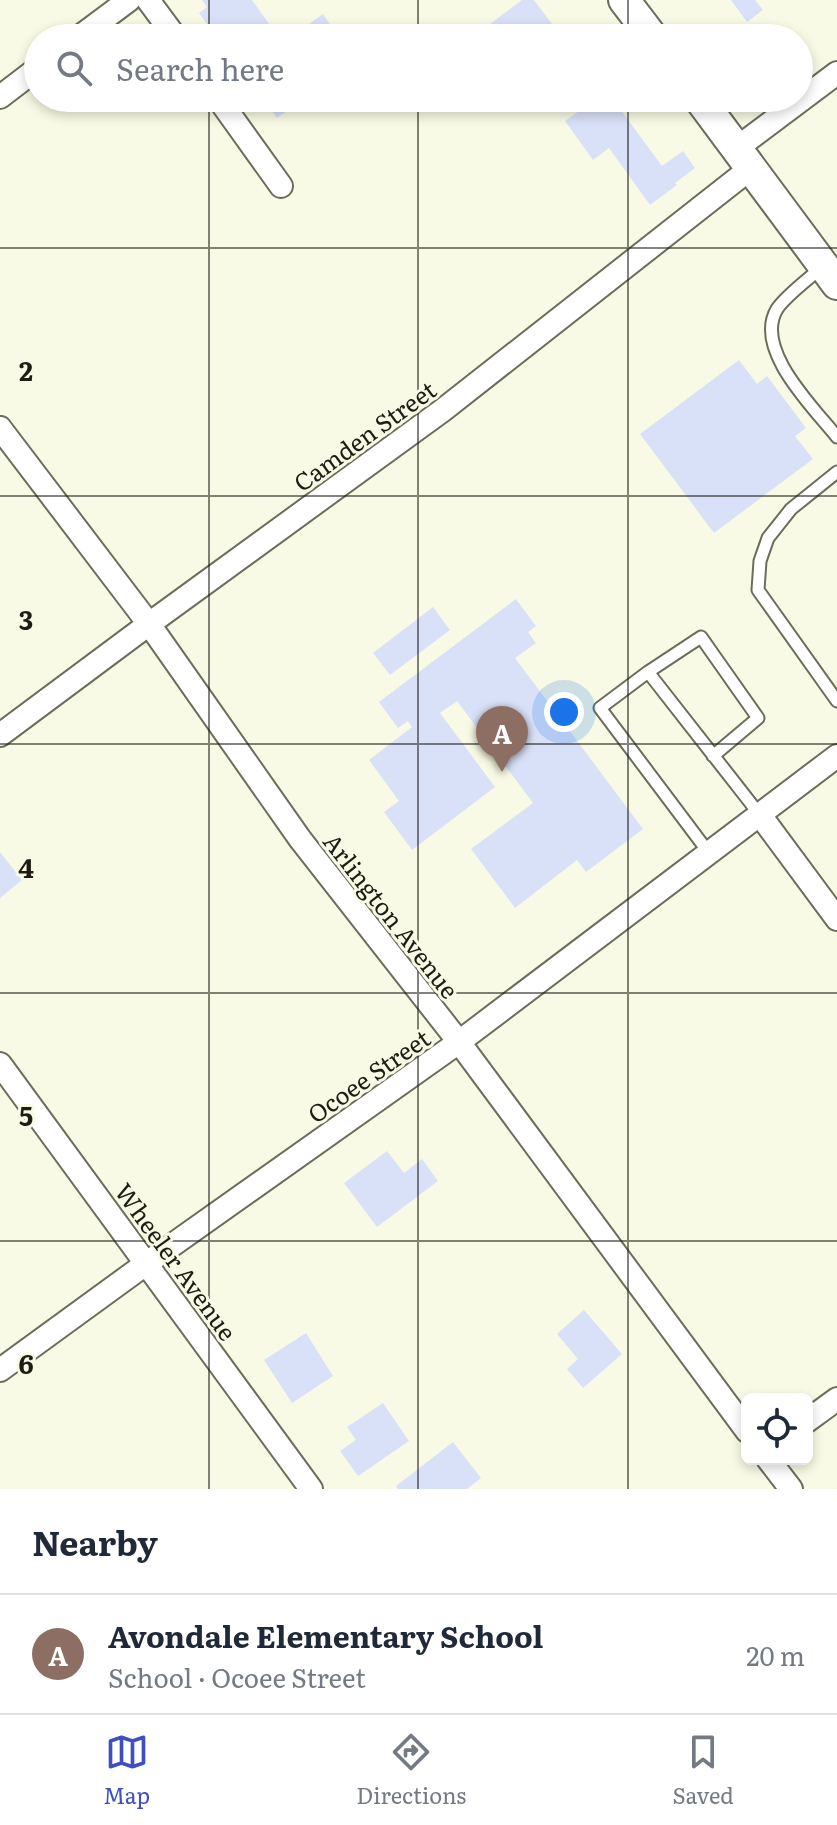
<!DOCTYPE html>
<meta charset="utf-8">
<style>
:root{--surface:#fff;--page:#f2f2f3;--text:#1f2937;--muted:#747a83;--line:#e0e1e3;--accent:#3f4ec2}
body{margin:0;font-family:Literata,serif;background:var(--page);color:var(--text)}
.controls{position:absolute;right:24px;bottom:24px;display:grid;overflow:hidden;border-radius:12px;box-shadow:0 4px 12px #0003}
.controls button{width:72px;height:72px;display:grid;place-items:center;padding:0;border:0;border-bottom:2px solid var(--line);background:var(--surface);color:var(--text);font:40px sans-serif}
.you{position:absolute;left:564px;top:712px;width:28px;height:28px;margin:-20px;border:6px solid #fff;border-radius:50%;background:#1a73e8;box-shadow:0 0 0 12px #1a73e833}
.badge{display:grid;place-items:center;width:52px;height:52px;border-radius:50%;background:var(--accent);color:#fff;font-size:26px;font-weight:700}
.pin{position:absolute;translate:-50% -66px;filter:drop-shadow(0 2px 4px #0008)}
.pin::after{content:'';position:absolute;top:42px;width:28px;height:24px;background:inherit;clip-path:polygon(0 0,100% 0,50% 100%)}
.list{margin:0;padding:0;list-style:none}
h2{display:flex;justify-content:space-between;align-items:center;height:104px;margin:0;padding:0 32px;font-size:34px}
h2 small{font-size:26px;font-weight:400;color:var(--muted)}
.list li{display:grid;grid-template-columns:52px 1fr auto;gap:24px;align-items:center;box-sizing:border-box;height:120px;padding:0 32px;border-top:2px solid var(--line)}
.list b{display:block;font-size:30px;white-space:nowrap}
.list p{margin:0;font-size:26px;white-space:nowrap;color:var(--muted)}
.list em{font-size:26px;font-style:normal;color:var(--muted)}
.icon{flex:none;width:44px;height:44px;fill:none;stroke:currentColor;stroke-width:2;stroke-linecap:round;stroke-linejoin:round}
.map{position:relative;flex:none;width:837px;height:1489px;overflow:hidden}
.search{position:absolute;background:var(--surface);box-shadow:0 4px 12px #0003;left:24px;right:24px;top:24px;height:88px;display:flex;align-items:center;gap:20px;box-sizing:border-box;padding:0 28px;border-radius:44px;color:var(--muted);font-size:30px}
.sheet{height:224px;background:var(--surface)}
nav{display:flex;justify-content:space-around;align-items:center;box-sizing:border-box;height:112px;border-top:2px solid var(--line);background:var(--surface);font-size:22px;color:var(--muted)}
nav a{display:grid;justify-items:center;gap:4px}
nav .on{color:var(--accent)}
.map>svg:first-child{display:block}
</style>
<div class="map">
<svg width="837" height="1489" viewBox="0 0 837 1489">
<rect width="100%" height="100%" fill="#f8fae5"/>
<path fill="#d9e1f8" d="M 202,0 L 252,0 L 279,38 L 217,38 L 199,13 L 207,7 Z
M 522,0 L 534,0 L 555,28 L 542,38 L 500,38 L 490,24 Z
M 731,0 L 755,0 L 763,10 L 747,22 Z
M 323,14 L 339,38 L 290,38 Z
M 262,98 L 305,98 L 277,118 Z
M 597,98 L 612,98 L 662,166 L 683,151 L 695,168 L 675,183 L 677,185 L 650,205 L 609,148 L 593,160 L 565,121 Z
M 739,360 L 757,384 L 767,376 L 806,428 L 795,436 L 813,459 L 714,533 L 640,434 Z
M 516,599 L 536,626 L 528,632 L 536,643 L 515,658 L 643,829 L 586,872 L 577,860 L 515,908 L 471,849 L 533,803 L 457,701 L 440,713 L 495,787 L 412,850 L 384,812 L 399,801 L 369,760 L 412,727 L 408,721 L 398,728 L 379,702 Z
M 433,607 L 450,630 L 390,675 L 373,653 Z
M 0,852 L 22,880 L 0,898 Z
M 387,1151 L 404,1173 L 422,1159 L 438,1181 L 377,1227 L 344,1183 Z
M 584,1310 L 622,1354 L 583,1388 L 567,1369 L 578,1359 L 557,1334 Z
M 306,1333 L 333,1376 L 292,1403 L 264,1360 Z
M 383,1403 L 409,1441 L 358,1476 L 340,1451 L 356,1440 L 347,1427 Z
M 453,1442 L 481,1478 L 467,1489 L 398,1489 L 396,1486 Z"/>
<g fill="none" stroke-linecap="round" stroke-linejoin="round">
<defs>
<path id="service" d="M 823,266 C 811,277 785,296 777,309 C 753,349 813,407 837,437
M 837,472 L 791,509 L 768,538 L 760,561 L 758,590 L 837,701
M 648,672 L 701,637 L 758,718 L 713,756
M 709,853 L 600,708 L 648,672 L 760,815"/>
<path id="minor" d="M 148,0 L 176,38
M 78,38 L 129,0
M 0,97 L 38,68
M 218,98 L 281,186
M 737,148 L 837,73
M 0,428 L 149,624 L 300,839 L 459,1042 L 747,1431
M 0,735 L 149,624 L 443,410 L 751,168
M 760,815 L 837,919
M 0,1064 L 311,1489
M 0,1370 L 147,1263 L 459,1042 L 837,756
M 807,1421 L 837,1399
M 768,1459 L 791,1489"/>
<path id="secondary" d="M 624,0 L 653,38
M 699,98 L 837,284"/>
</defs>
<use href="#service" stroke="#6b6d5b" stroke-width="15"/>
<use href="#minor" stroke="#6b6d5b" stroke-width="26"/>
<use href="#secondary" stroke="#6b6d5b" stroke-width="34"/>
<use href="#service" stroke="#fff" stroke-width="11"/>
<use href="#minor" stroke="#fff" stroke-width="22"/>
<use href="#secondary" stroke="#fff" stroke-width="30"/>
</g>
<path fill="none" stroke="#1d1d16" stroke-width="2" stroke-opacity="0.55" d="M 209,0 L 209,38M 418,0 L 418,38M 628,0 L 628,38M 209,98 L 209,1489M 418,98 L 418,1489M 628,98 L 628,1489M 0,248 L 837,248M 0,496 L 837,496M 0,744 L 837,744M 0,993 L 837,993M 0,1241 L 837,1241"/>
<g text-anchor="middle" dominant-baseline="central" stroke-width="6" stroke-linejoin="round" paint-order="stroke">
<g font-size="24" fill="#1d1d16" stroke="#f8fae5">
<text transform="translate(364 435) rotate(-36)">Camden Street</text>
<text transform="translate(392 915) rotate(52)">Arlington Avenue</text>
<text transform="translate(368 1075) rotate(-35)">Ocoee Street</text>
<text transform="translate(177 1261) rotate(54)">Wheeler Avenue</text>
</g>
</g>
<g font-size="26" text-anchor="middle" font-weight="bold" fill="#1d1d16" stroke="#f8fae5" stroke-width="6" stroke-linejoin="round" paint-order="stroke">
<text x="26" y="381">2</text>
<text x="26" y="630">3</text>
<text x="26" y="878">4</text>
<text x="26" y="1126">5</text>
<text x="26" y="1374">6</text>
</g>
</svg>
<div class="controls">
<button><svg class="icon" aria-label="locate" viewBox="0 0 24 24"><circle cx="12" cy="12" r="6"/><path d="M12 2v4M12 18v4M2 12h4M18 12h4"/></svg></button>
</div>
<div class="you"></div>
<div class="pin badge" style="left:502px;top:772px;background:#8d6e63">A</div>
<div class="search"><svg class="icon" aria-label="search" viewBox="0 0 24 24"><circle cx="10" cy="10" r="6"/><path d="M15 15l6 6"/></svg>Search here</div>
</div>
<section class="sheet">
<h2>Nearby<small></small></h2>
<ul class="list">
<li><span class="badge" style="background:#8d6e63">A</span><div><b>Avondale Elementary School</b><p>School · Ocoee Street</p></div><em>20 m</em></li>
</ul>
</section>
<nav>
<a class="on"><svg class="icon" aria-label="map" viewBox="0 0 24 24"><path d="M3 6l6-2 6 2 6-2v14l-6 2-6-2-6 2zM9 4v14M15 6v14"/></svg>Map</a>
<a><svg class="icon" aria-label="directions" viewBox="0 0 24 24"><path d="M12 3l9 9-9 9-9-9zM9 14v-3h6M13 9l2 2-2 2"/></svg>Directions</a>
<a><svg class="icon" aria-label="saved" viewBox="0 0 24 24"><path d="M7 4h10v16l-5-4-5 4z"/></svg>Saved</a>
</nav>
